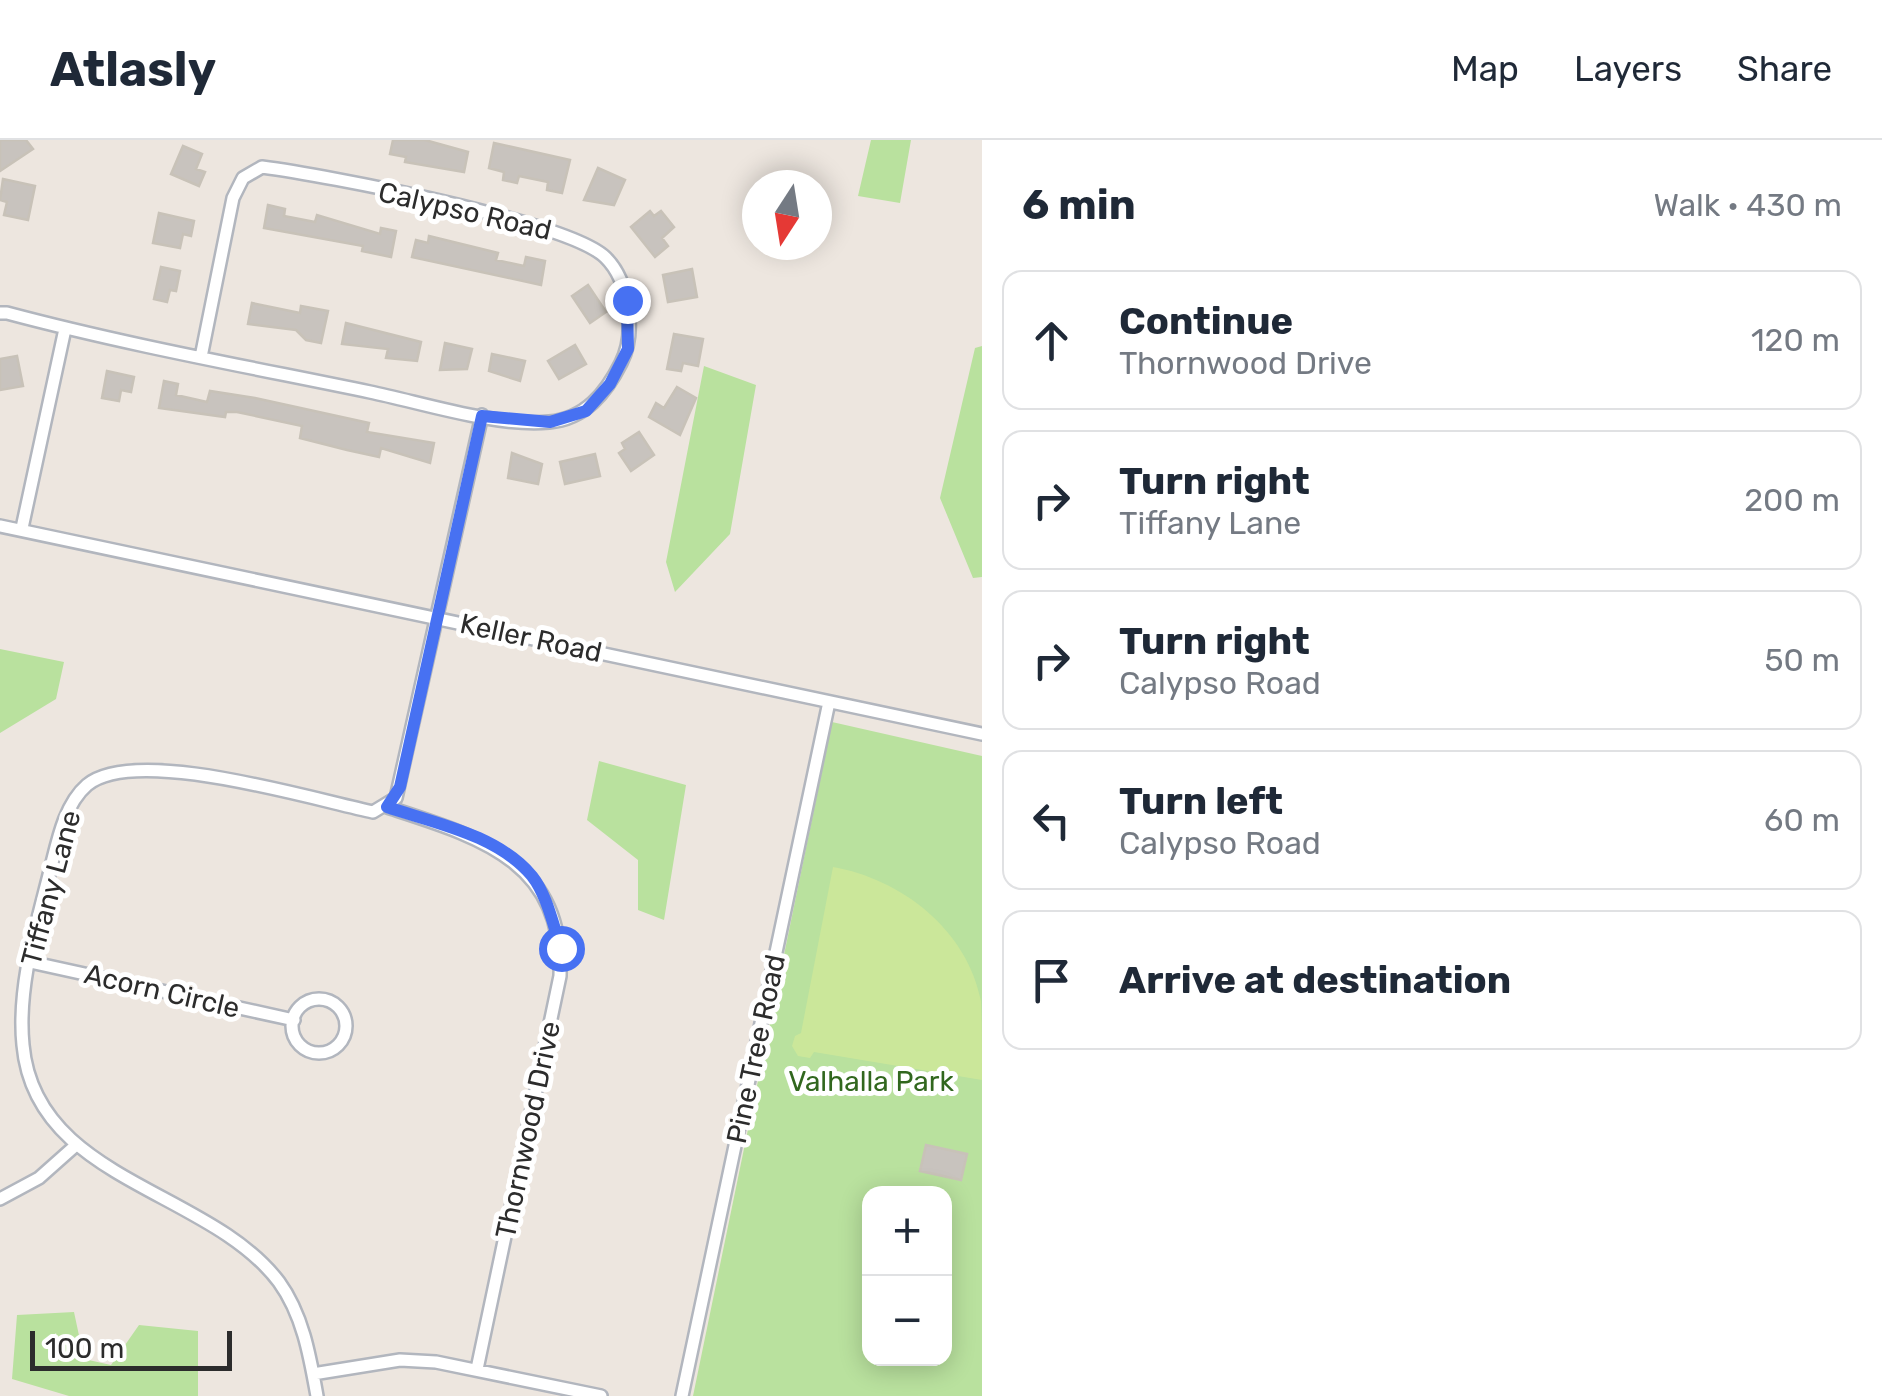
<!DOCTYPE html>
<meta charset="utf-8">
<style>
:root{--surface:#fff;--page:#f6f6f7;--text:#1f2937;--muted:#747a83;--line:#e0e1e3}
body{margin:0;font-family:Rubik,sans-serif;background:var(--page);color:var(--text)}
.controls{position:absolute;right:30px;bottom:30px;display:grid;overflow:hidden;border-radius:20px;box-shadow:0 5px 25px #0003}
.controls button{width:90px;height:90px;display:grid;place-items:center;padding:0;border:0;border-bottom:2px solid var(--line);background:var(--surface);color:var(--text);font:50px sans-serif}
.compass{position:absolute;left:742px;top:30px;width:90px;height:90px;border-radius:50%;background:var(--surface);box-shadow:0 5px 25px #0003;rotate:192deg}
.scale{position:absolute;left:30px;bottom:25px;width:202px;box-sizing:border-box;padding-left:10px;border:5px solid #2c2c2c;border-top:0;font-size:28px;line-height:35px;white-space:nowrap;color:#2c2c2c;-webkit-text-stroke:8px #fff;paint-order:stroke}
.stop{position:absolute;width:30px;height:30px;margin:-22px;border:8px solid #4771f2;border-radius:50%;background:#fff}
.stop.end{background:#4771f2;border-color:#fff;box-shadow:0 2px 10px #0008}
.list{margin:0;padding:0;list-style:none}
h2{display:flex;justify-content:space-between;align-items:center;height:130px;margin:0;padding:0 40px;font-size:42px}
h2 small{font-size:32px;font-weight:400;color:var(--muted)}
.list li{display:grid;grid-template-columns:65px 1fr auto;gap:30px;align-items:center;box-sizing:border-box;height:140px;margin:0 20px 20px;padding:0 20px;border:2px solid var(--line);border-radius:20px}
.list b{display:block;font-size:38px;white-space:nowrap}
.list p{margin:0;font-size:32px;white-space:nowrap;color:var(--muted)}
.list em{font-size:32px;font-style:normal;color:var(--muted)}
.icon{flex:none;width:55px;height:55px;fill:none;stroke:currentColor;stroke-width:2;stroke-linecap:round;stroke-linejoin:round}
.map{position:relative;flex:none;width:982px;height:1256px;overflow:hidden}
header{display:flex;align-items:center;gap:60px;box-sizing:border-box;height:140px;padding:0 50px;background:var(--surface);border-bottom:2px solid var(--line)}
header strong{font-size:48px}
nav{display:flex;gap:55px;margin-inline-start:auto;font-size:35px}
main{display:flex}
aside{flex:1;background:var(--surface)}
.map>svg:first-child{display:block}
</style>
<header>
<strong>Atlasly</strong>
<nav><a>Map</a><a>Layers</a><a>Share</a></nav>
</header>
<main>
<div class="map">
<svg width="982" height="1256" viewBox="0 0 982 1256">
<rect width="100%" height="100%" fill="#ede6df"/>
<path fill="#b9e19e" fill-rule="evenodd" d="M 871,0 L 911,0 L 900,63 L 858,56 Z
M 982,206 L 982,437 L 973,438 L 940,358 L 975,208 Z
M 704,226 L 756,245 L 730,394 L 675,452 L 666,422 Z
M 0,509 L 64,522 L 56,559 L 0,593 Z
M 832,582 L 982,616 L 982,1256 L 693,1256 ZM 869,1054 L 944,1054 L 944,1218 L 869,1218 Z
M 599,621 L 686,645 L 664,780 L 638,770 L 638,720 L 587,680 Z
M 74,1172 L 84,1219 L 111,1225 L 139,1185 L 198,1191 L 198,1256 L 69,1256 L 12,1239 L 17,1175 Z"/>
<path fill="#cbe79a" d="M 833,727 C 901,739 967,789 981,861 C 982,886 982,915 982,940 L 814,912 L 810,918 L 798,916 L 792,906 L 795,896 L 801,893 Z"/>
<path fill="#c8c3be" stroke="#c8c2b8" stroke-width="2.5" d="M 0,0 L 26,0 L 33,9 L 0,31 Z
M 393,0 L 425,0 L 468,12 L 464,32 L 405,22 L 406,17 L 390,14 Z
M 494,3 L 570,20 L 562,53 L 547,50 L 548,42 L 519,36 L 517,43 L 503,40 L 504,32 L 489,28 Z
M 183,6 L 202,14 L 196,29 L 205,32 L 199,46 L 171,34 Z
M 598,28 L 625,40 L 614,65 L 584,60 Z
M 3,39 L 35,46 L 28,80 L 4,75 L 7,62 L 0,60 Z
M 268,65 L 285,69 L 284,76 L 315,82 L 317,75 L 380,94 L 381,88 L 396,91 L 391,117 L 362,111 L 363,106 L 264,88 Z
M 650,71 L 654,76 L 661,71 L 674,87 L 662,98 L 668,106 L 655,117 L 631,87 Z
M 159,73 L 194,81 L 191,96 L 183,94 L 180,108 L 153,103 Z
M 429,96 L 498,113 L 496,120 L 524,126 L 526,117 L 545,121 L 541,145 L 412,117 L 416,100 L 428,103 Z
M 161,127 L 180,131 L 176,151 L 170,150 L 167,162 L 154,159 Z
M 692,129 L 697,157 L 668,162 L 663,135 Z
M 588,145 L 606,172 L 590,183 L 572,156 Z
M 252,163 L 300,173 L 301,166 L 328,171 L 321,203 L 306,200 L 296,190 L 248,184 Z
M 346,183 L 421,202 L 417,221 L 386,218 L 388,209 L 342,204 Z
M 674,194 L 703,199 L 698,226 L 683,223 L 681,231 L 667,229 Z
M 445,203 L 472,209 L 467,229 L 440,230 Z
M 575,205 L 586,224 L 559,239 L 548,221 Z
M 492,214 L 525,221 L 520,241 L 489,231 Z
M 17,216 L 23,246 L 0,250 L 0,219 Z
M 107,231 L 134,237 L 131,252 L 121,250 L 119,261 L 102,258 Z
M 164,241 L 178,244 L 176,255 L 207,262 L 210,251 L 255,258 L 369,283 L 367,292 L 434,303 L 430,323 L 381,308 L 379,317 L 347,310 L 300,298 L 302,286 L 237,272 L 226,272 L 225,277 L 159,268 Z
M 677,247 L 696,258 L 680,295 L 649,277 L 656,263 L 664,268 Z
M 639,292 L 654,315 L 631,331 L 619,313 L 625,309 L 622,303 Z
M 512,313 L 542,324 L 538,344 L 508,338 Z
M 595,314 L 600,336 L 565,344 L 560,322 Z
M 926,1005 L 967,1014 L 961,1040 L 920,1031 Z"/>
<g fill="none" stroke-linecap="round" stroke-linejoin="round">
<defs>
<path id="street" d="M 0,173 L 7,173 C 127,205 249,227 370,252 C 423,263 496,287 549,282 C 585,279 606,253 621,223 C 636,194 630,141 605,117 C 567,81 324,35 262,27 L 243,38 L 233,58 L 201,217
M 0,386 L 982,594
M 22,388 L 65,189
M 387,667 C 479,697 564,720 560,836 L 477,1229
M 30,822 L 294,880
M292 886a27 27 0 1 1 54 0a27 27 0 1 1-54 0Z
M 0,1059 L 39,1038 L 75,1006
M 313,1234 L 400,1220 L 436,1222 L 601,1256
M 317,1256 C 310,1217 303,1175 279,1142 C 209,1049 35,1041 23,905 C 17,847 37,783 51,727 C 58,699 65,664 87,645 C 135,605 311,659 373,672 L 396,658 L 482,275
M 682,1256 L 829,562"/>
</defs>
<use href="#street" stroke="#b2b6be" stroke-width="16"/>
<use href="#street" stroke="#fff" stroke-width="11"/>
</g>
<g fill="none" stroke-linecap="round" stroke-linejoin="round">
<path stroke="#4771f2" stroke-width="12" d="M 561,808 C 553,785 547,755 532,736 C 498,695 435,683 387,667 L 400,647 L 482,276 L 550,282 L 586,271 L 610,244 L 628,209 L 627,160"/>
</g>
<g text-anchor="middle" dominant-baseline="central" stroke-width="10" stroke-linejoin="round" paint-order="stroke">
<g font-size="28" fill="#2c2c2c" stroke="#fff">
<text transform="translate(465 71) rotate(13)">Calypso Road</text>
<text transform="translate(531 498) rotate(12)">Keller Road</text>
<text transform="translate(51 748) rotate(-75)">Tiffany Lane</text>
<text transform="translate(162 851) rotate(13)">Acorn Circle</text>
<text transform="translate(756 909) rotate(-78)">Pine Tree Road</text>
<text transform="translate(528 990) rotate(-78)">Thornwood Drive</text>
</g>
<g font-size="28" fill="#31671e" stroke="#fff">
<text x="871" y="941">Valhalla Park</text>
</g>
</g>
</svg>
<div class="controls">
<button>+</button>
<button>−</button>
</div>
<svg class="compass" viewBox="-18 -18 36 36"><path d="M0-13l5 13h-10z" fill="#e53935"/><path d="M0 13l5-13h-10z" fill="#747a83"/></svg>
<div class="scale">100 m</div>
<div class="stop" style="left:561px;top:808px"></div>
<div class="stop end" style="left:627px;top:160px"></div>
</div>
<aside>
<h2>6 min<small>Walk · 430 m</small></h2>
<ul class="list">
<li><svg class="icon" aria-label="ahead" viewBox="0 0 24 24"><path d="M12 20V5M6 11l6-6 6 6"/></svg><div><b>Continue</b><p>Thornwood Drive</p></div><em>120 m</em></li>
<li><svg class="icon" aria-label="right" viewBox="0 0 24 24"><path d="M7 20v-9h11M14 6l5 5-5 5"/></svg><div><b>Turn right</b><p>Tiffany Lane</p></div><em>200 m</em></li>
<li><svg class="icon" aria-label="right" viewBox="0 0 24 24"><path d="M7 20v-9h11M14 6l5 5-5 5"/></svg><div><b>Turn right</b><p>Calypso Road</p></div><em>50 m</em></li>
<li><svg class="icon" aria-label="left" viewBox="0 0 24 24"><path d="M17 20v-9H6M10 6l-5 5 5 5"/></svg><div><b>Turn left</b><p>Calypso Road</p></div><em>60 m</em></li>
<li><svg class="icon" aria-label="arrive" viewBox="0 0 24 24"><path d="M6 21V4h12l-3 4 3 4H6"/></svg><div><b>Arrive at destination</b></div></li>
</ul>
</aside>
</main>
